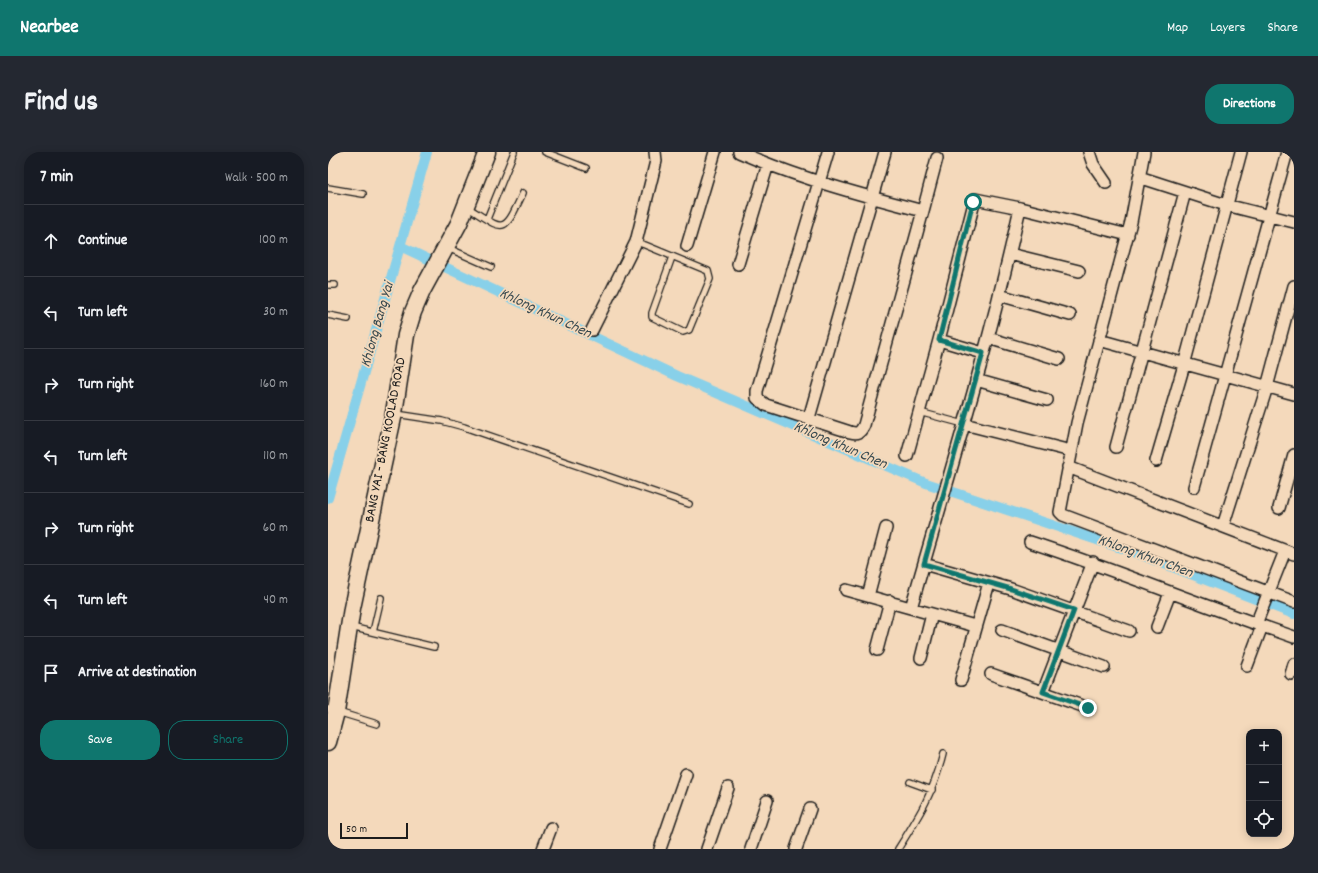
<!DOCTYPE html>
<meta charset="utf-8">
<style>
:root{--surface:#171b24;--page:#242831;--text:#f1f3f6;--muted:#9ea1a6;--line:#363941;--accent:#0f766e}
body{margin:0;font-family:Dekko,sans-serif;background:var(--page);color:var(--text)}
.controls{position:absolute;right:12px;bottom:12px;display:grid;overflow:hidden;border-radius:8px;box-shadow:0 2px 10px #0003}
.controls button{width:36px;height:36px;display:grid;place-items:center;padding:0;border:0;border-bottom:1px solid var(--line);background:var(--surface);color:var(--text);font:20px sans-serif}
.scale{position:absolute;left:12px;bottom:10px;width:68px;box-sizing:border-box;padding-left:4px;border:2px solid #1c1c1c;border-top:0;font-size:11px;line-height:14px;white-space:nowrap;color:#1c1c1c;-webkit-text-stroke:3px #f4d9bb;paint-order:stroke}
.stop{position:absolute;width:12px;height:12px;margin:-9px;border:3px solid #0f766e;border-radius:50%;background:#fff}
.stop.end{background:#0f766e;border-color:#fff;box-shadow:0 1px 4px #0008}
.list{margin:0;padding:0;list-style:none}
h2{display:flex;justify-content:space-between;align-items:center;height:52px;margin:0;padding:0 16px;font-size:17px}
h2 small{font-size:13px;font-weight:400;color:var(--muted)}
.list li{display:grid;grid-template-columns:26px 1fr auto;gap:12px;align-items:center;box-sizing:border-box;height:72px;padding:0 16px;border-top:1px solid var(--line)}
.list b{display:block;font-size:15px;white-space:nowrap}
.list em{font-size:13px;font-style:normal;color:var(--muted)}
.actions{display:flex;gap:8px;padding:12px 16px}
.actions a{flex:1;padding:9px 0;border:1px solid var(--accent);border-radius:16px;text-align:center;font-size:14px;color:var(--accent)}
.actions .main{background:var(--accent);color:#fff}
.icon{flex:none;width:22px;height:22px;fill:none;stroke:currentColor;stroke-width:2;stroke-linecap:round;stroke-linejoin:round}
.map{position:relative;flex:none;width:966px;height:697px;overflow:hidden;border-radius:16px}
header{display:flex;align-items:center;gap:24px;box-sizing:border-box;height:56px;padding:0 20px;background:var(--accent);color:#fff}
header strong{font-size:19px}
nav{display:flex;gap:22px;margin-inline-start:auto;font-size:14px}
.intro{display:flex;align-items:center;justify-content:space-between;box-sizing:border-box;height:96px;padding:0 24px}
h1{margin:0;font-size:28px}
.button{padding:10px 18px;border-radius:16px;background:var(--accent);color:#fff;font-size:14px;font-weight:700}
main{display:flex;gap:24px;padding:0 24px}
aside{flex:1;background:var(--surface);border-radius:16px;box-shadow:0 2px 10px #0003}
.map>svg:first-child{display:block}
</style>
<header>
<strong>Nearbee</strong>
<nav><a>Map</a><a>Layers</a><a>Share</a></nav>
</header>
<div class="intro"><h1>Find us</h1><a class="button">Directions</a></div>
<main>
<aside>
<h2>7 min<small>Walk · 500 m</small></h2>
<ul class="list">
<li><svg class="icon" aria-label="ahead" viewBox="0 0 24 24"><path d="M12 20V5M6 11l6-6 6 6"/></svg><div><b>Continue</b></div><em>100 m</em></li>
<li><svg class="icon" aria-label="left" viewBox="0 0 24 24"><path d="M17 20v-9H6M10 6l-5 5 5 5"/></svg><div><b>Turn left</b></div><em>30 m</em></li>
<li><svg class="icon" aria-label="right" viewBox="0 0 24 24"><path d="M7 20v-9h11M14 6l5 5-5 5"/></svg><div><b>Turn right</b></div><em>160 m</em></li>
<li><svg class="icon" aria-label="left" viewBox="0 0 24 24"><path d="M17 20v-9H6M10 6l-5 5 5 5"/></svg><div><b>Turn left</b></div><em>110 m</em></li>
<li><svg class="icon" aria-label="right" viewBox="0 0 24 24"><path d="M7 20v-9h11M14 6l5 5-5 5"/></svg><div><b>Turn right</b></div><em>60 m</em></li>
<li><svg class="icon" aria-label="left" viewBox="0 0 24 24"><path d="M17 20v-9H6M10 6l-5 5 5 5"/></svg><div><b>Turn left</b></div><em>40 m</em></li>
<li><svg class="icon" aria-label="arrive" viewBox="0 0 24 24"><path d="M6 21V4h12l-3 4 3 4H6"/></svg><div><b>Arrive at destination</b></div></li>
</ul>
<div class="actions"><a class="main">Save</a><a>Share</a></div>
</aside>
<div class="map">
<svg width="966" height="697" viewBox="0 0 966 697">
<rect width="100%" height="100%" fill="#f4d9bb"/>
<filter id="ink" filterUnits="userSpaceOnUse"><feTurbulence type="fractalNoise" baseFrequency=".025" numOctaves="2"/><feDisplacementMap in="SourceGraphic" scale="8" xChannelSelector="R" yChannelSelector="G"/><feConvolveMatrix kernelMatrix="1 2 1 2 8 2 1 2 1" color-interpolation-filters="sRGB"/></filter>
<g filter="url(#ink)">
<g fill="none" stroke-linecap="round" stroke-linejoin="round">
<path stroke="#88d0e9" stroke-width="10" d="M 72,94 L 349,224 L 598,331 L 811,402 L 966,462
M 0,346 L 99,0"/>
<defs>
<path id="lane" d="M 217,0 L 258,16
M 0,36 L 35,42
M 139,55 C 177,79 175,84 195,41
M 159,67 L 186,0
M 308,90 L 317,93 L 380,119 L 382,127 L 361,178 L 355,180 L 324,165 L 324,161 L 344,105
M 120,96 L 163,115
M 0,133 L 7,133
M 0,163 L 20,167
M 591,260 L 636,272
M 68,262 L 114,269 L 136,275 L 361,352
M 23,475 L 106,495
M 45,480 L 53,446
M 0,557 L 49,572
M 582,630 L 604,638
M 570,697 C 592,662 605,642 615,602"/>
<path id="street" d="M 411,0 C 470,26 533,43 595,59 L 609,6
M 500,0 L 429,239 L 429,246 L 438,253 L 522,280 C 530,282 532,281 536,273 L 595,59
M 761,0 L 765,12 L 778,31
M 816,0 L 803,70 L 749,271 L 732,360 L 735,363 L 966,450
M 811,25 L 898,53 L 966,70
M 359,94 L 387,0
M 682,102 L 751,119
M 410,112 L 440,12
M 671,143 L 742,163
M 264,178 L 308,90 L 328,9 L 327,0
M 660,186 L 731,207
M 611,188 L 655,201
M 771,188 L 966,242
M 648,228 L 719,248
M 481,266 L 557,0
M 636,272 L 743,299
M 788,295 L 857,40
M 579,304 L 611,188 L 647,47 L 692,56 L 800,83
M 828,309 L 856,213 L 913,0
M 740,315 L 966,402
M 866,335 L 959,0
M 951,356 L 966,303
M 895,374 L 939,235 L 966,134
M 702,390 C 791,419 877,455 966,485
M 596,412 L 683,437 L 801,479
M 518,438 L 647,474
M 540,444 L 558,376
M 583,456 C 621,323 662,191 692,56
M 928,472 L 957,399
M 829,475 L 842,441
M 674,478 L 776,515
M 549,498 L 562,449
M 593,506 L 604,462
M 919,514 L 934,474
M 663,522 L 760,556
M 963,522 L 966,512
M 633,528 L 661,431
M 715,540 L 765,410
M 215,697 L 223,676
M 332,697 L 358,622
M 379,697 L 400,636
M 423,697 L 439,649
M 468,697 L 482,657"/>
<path id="secondary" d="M 0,590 L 8,560 L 24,456 L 66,261 L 78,183 L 85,160 L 94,139 L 131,71 L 159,0"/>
</defs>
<use href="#lane" stroke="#1c1c1c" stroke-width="8"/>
<use href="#street" stroke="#1c1c1c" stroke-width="14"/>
<use href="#secondary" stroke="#1c1c1c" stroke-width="19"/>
<use href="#lane" stroke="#f4d9bb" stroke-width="5.5"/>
<use href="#street" stroke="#f4d9bb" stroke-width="11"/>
<use href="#secondary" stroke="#f4d9bb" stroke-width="16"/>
</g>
</g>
<g fill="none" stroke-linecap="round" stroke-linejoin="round" filter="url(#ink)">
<path stroke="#0f766e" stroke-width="5" d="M 645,50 L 611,188 L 655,201 L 596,412 L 683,437 L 746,458 L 715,540 L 760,556"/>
</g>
<g text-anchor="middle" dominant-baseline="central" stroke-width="3.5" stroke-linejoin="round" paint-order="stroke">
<g font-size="14" fill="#1c1c1c" stroke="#f4d9bb">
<text transform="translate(58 288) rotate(-79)">BANG YAI - BANG KOOLAD ROAD</text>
</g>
<g font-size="15" font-style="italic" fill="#37494f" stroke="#f4d9bb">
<text transform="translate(217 162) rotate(25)">Khlong Khun Chen</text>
<text transform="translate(50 173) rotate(-74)">Khlong Bang Yai</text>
<text transform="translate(512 294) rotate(23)">Khlong Khun Chen</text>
<text transform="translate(817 405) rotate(20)">Khlong Khun Chen</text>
</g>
</g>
</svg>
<div class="controls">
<button>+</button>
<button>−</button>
<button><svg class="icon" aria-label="locate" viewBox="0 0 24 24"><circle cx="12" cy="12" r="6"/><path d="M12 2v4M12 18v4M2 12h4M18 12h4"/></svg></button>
</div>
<div class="scale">50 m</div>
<div class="stop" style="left:645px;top:50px"></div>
<div class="stop end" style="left:760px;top:556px"></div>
</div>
</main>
